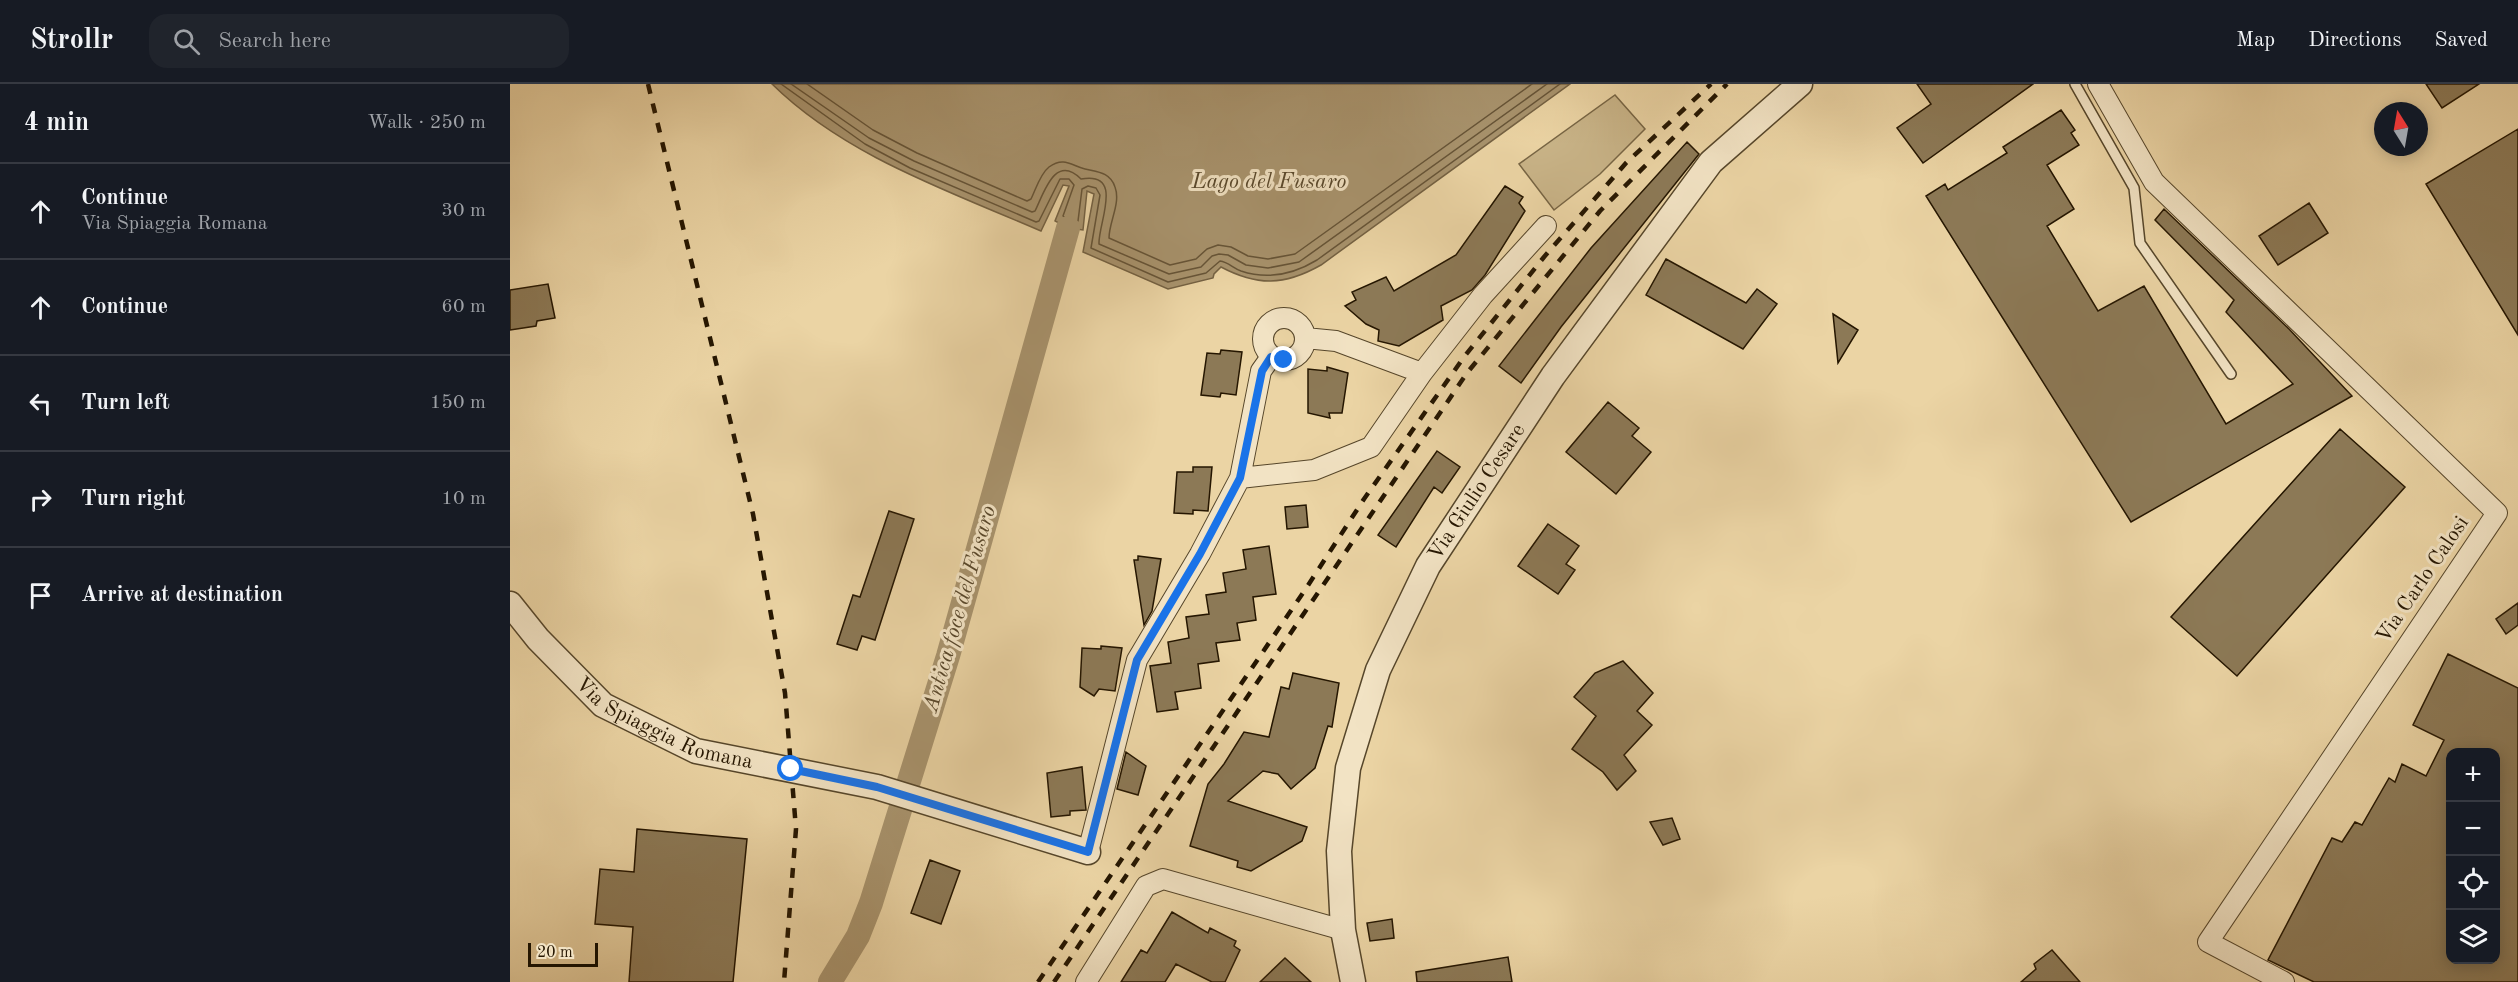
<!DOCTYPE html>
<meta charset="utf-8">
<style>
:root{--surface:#171b24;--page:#20242c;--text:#f1f3f6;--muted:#9ea1a6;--line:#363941}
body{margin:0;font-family:"Old Standard TT",serif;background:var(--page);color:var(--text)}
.controls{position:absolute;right:18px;bottom:18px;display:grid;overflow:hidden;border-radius:12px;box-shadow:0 3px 15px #0003}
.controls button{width:54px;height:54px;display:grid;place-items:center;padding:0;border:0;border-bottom:2px solid var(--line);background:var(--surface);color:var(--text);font:30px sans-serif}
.compass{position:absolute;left:1864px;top:18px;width:54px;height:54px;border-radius:50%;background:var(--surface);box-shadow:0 3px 15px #0003;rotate:349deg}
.scale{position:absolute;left:18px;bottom:15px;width:70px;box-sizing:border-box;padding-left:6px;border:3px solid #251601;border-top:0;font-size:16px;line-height:21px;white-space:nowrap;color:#251601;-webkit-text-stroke:4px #f2e3c4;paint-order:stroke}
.stop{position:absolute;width:18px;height:18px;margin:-14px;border:4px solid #1a73e8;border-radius:50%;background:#fff}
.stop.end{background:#1a73e8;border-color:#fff;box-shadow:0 2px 6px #0008}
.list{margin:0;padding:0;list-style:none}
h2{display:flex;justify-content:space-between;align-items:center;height:78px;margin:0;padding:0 24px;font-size:26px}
h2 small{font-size:20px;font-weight:400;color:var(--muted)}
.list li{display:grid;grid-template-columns:39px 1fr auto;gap:18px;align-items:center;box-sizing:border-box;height:96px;padding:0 24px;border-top:2px solid var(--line)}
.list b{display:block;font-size:22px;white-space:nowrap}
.list p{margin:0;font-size:20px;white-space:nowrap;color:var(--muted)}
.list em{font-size:20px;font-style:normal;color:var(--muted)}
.icon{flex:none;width:33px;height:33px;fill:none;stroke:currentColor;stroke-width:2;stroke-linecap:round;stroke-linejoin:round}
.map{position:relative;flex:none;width:2008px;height:898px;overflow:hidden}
header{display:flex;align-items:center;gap:36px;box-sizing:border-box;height:84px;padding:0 30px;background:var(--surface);border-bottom:2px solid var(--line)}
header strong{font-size:28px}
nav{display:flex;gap:33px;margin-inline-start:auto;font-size:21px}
.search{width:420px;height:54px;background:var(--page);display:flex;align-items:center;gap:15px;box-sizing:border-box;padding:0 21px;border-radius:18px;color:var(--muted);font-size:22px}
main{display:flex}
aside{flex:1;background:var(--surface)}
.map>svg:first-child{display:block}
</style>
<header>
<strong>Strollr</strong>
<div class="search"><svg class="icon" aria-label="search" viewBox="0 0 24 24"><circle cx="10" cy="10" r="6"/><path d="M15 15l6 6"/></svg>Search here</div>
<nav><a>Map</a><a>Directions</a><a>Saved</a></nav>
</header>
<main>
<aside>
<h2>4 min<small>Walk · 250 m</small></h2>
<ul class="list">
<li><svg class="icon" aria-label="ahead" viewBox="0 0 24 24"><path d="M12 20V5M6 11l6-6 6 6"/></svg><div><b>Continue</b><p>Via Spiaggia Romana</p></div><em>30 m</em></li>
<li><svg class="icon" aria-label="ahead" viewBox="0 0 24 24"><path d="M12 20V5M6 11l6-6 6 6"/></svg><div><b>Continue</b></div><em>60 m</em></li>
<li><svg class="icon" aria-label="left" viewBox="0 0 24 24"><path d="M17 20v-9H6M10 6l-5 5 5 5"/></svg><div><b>Turn left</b></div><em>150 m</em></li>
<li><svg class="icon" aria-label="right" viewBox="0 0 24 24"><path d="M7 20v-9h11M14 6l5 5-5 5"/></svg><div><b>Turn right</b></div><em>10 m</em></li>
<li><svg class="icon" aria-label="arrive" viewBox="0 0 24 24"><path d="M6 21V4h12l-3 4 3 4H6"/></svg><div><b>Arrive at destination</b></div></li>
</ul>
</aside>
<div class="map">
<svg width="2008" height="898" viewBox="0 0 2008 898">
<rect width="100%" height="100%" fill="#ebd4a4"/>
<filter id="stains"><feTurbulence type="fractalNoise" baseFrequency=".00333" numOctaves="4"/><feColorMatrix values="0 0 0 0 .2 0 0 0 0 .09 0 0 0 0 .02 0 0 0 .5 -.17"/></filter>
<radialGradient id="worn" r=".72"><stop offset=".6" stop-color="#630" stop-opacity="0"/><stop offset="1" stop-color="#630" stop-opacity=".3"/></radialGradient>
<path fill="#c9b488" stroke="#776544" stroke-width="1.5" d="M 1105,11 L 1135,45 L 1090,90 L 1044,126 L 1009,80 Z"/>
<path fill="#a8936d" stroke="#746142" stroke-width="1.5" d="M 262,0 L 1060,0 L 811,181 C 774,202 747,202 711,183 L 704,190 L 703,194 L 658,205 L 573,168 L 584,110 L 577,107 L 573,146 L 558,144 L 545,137 L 559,102 L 553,101 L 531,147 C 439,107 335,72 262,0 Z"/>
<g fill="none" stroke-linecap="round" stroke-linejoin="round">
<path stroke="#665437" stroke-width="1.5" d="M 271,0 L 355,60 L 400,84 L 526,138 L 529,137 L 550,95 L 559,95 L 564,101 L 553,132 L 560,138 L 568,137 L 572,105 L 578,102 L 586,104 L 590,111 L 581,164 L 658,198 L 696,189 L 710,177 C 718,178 723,184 731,187 C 758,196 784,190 807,176 L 1050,0
M 281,0 L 359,54 L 404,77 L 522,128 L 525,127 C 534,109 545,69 571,95 C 615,87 588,139 589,160 L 659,190 L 691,183 L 702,172 L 709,170 L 718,171 L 736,181 L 758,184 L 789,178 L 1037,0
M 297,0 L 363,46 L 407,69 L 517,117 L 521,115 C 526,105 530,90 539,83 C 554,72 562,82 575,85 C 587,88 600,88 605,103 C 611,119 599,138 599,154 L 660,181 L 686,175 L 697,165 L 708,161 L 721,163 L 738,172 L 758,175 L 785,170 L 1022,0"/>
<path stroke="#a8936d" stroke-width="24" d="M 320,898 L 348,852 L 361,819 L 438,572 L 558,144"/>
</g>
<path fill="#8c7956" stroke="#251601" stroke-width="1.5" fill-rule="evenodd" d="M 1407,0 L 1523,0 L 1413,79 L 1387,44 L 1421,20 Z
M 1916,0 L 1969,0 L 1932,24 Z
M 1551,26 L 1565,46 L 1561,49 L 1569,61 L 1537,81 L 1564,125 L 1537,142 L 1588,227 L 1634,202 L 1716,340 L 1783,300 L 1716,228 L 1724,216 L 1645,136 L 1654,125 L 1779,245 L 1842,312 L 1621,438 L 1416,112 L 1435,100 L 1438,106 L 1497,69 L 1493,63 Z
M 2008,45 L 2008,251 L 1916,100 Z
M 1177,58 L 1189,70 L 1051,243 L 1011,299 L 989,282 L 1081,164 Z
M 995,102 L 1013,113 L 1009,119 L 1015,127 L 975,191 L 962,206 L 931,222 L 933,236 L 889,262 L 868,257 L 869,246 L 856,240 L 835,222 L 846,216 L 842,208 L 876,193 L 884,207 L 946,171 Z
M 1799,119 L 1818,149 L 1768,181 L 1749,152 Z
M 1156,175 L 1236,219 L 1247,205 L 1267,220 L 1233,265 L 1136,211 Z
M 38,200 L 45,234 L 27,237 L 26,242 L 0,246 L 0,206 Z
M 1323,230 L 1348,246 L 1328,279 Z
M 711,266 L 732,268 L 726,311 L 711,309 L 710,313 L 691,311 L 697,269 L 710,270 Z
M 817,283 L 838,289 L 832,329 L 819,329 L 820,334 L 798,329 L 798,285 L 817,287 Z
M 1098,318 L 1129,344 L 1122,352 L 1141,368 L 1106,410 L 1056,368 Z
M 1830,345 L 1895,403 L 1727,592 L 1661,533 Z
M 927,367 L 950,383 L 932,409 L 924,403 L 886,463 L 868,451 Z
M 683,383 L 702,383 L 698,427 L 683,426 L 683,430 L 664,429 L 667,388 L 683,388 Z
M 796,421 L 798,443 L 777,445 L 775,423 Z
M 379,427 L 404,435 L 365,556 L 352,552 L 347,566 L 327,560 L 343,511 L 350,513 Z
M 1038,440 L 1069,462 L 1056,480 L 1065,486 L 1048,510 L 1008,482 Z
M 759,462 L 766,510 L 743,513 L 746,536 L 727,539 L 730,556 L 706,559 L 709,577 L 688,580 L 691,604 L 665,608 L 668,625 L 647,628 L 640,582 L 661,579 L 658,558 L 679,554 L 676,533 L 699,530 L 696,511 L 716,508 L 713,489 L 736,485 L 733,466 Z
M 628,472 L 651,475 L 642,527 L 634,541 L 624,476 L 628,476 Z
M 2008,519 L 2008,541 L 1996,550 L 1986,535 Z
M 591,562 L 612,564 L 605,607 L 589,605 L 584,612 L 570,603 L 572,564 L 591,565 Z
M 1938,570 L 2008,604 L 2008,898 L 1804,898 L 1758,876 L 1822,754 L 1832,758 L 1845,738 L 1852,741 L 1879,694 L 1885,698 L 1892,680 L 1916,692 L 1934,656 L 1903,641 ZM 1941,669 L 1986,669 L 1986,876 L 1941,876 Z
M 1113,577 L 1143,609 L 1127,627 L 1142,641 L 1114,671 L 1126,687 L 1107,706 L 1093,688 L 1062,665 L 1086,632 L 1064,613 L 1085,589 Z
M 783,589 L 829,599 L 822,643 L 818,642 L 805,684 L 781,705 L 768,690 L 753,687 L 718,717 L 797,743 L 792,757 L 741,787 L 727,783 L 728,777 L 680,762 L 698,700 L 714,680 L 734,648 L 759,653 L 771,603 L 779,605 Z
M 616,668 L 636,682 L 628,711 L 607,705 Z
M 572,683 L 576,726 L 560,727 L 560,731 L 541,733 L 537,689 Z
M 1162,734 L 1170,755 L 1153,761 L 1140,738 Z
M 127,745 L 237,755 L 223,898 L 119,898 L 123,843 L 85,840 L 90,785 L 124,788 Z
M 420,776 L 450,787 L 431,840 L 401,829 Z
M 662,828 L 698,849 L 700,844 L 726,857 L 724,862 L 730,866 L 715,898 L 702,898 L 666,880 L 655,898 L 611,898 L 631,866 L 637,869 Z
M 882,835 L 884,854 L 860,857 L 857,839 Z
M 1542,866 L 1570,898 L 1511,898 L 1526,885 L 1524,880 Z
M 998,873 L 1002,898 L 907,898 L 906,888 Z
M 775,874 L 801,898 L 750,898 Z"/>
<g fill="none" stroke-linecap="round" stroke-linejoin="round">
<defs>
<path id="service" d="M 1565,0 L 1624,104 L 1630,159 L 1721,290"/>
<path id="minor" d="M 1588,0 L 1644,98 L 1987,429 L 1698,858 L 1774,898
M753 255a21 21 0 1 1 42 0a21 21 0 1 1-42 0Z
M 795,254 L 826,257 L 912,289
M 730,394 L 804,386 L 861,363 L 912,289 L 973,211 L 1036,142
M 578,768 L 627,576 L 690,470 L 730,394 L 751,287 L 761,273
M 576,898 L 636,802 L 653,795 L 833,846"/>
<g id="tertiary">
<path id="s1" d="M 0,520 L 28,555 L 93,621 L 186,667 L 367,703 L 578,768"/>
<path id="s2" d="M 843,898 L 833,846 L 829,767 L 838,684 L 868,586 L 918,482 L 1043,292 L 1201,78 L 1290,0"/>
</g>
</defs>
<use href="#service" stroke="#56462a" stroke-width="12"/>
<use href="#minor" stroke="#56462a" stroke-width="22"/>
<use href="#tertiary" stroke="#56462a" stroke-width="27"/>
<use href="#service" stroke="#f2e3c4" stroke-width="9"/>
<use href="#minor" stroke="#f2e3c4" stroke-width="20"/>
<use href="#tertiary" stroke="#f2e3c4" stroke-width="24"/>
<path stroke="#251601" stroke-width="4.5" stroke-dasharray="10 10" stroke-linecap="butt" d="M 138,0 L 243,430 L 275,609 L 286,745 L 274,898
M 528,898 L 795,506 L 854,415 L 954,273 L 1034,173 L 1116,79 L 1201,0
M 544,898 L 957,289 L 1090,127 L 1217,0"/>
</g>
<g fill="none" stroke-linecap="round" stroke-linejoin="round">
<path stroke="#1a73e8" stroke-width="8" d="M 281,685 L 367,703 L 578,768 L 627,576 L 690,470 L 730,394 L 752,287 L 761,273 L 774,276"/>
</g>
<g text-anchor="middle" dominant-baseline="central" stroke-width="6" stroke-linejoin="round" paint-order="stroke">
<g font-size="21" fill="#251601" stroke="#f2e3c4">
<text stroke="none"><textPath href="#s2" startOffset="522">Via Giulio Cesare</textPath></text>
<text transform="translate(1913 496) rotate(-56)">Via Carlo Calosi</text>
<text stroke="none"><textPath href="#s1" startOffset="201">Via Spiaggia Romana</textPath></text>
</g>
<g font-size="22" font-style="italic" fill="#59482c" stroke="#f2e3c4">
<text x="759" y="98">Lago del Fusaro</text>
<text transform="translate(450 525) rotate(-74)">Antica foce del Fusaro</text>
</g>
</g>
<rect width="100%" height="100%" filter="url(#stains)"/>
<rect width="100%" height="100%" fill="url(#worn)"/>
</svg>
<div class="controls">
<button>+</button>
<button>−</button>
<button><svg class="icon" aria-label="locate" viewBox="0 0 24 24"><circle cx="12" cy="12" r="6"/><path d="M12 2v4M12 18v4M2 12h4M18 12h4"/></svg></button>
<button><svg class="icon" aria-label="layers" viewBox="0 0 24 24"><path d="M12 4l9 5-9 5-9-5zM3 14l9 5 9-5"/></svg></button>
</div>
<svg class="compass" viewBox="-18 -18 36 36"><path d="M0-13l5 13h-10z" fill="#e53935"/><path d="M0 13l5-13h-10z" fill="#9ea1a6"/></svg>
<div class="scale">20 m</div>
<div class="stop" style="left:281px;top:685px"></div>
<div class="stop end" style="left:774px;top:276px"></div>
</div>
</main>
